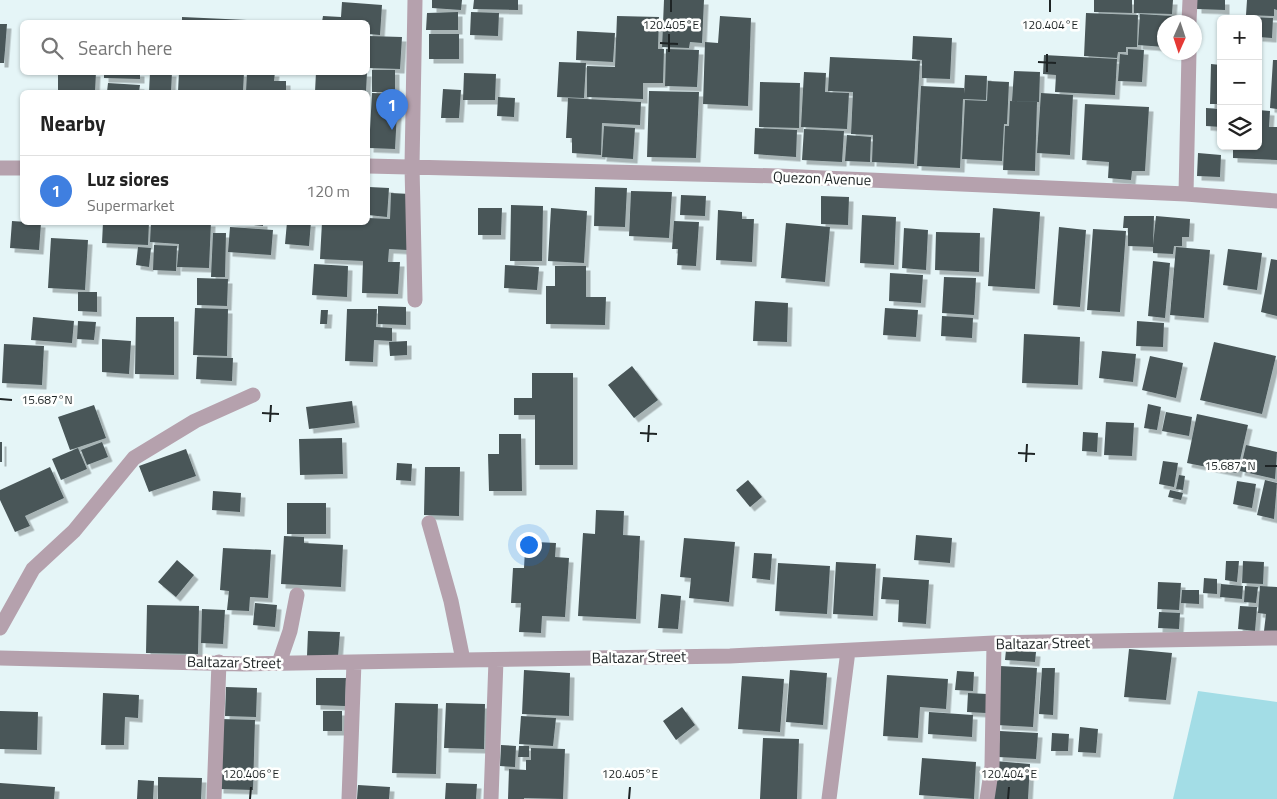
<!DOCTYPE html>
<meta charset="utf-8">
<style>
:root{--surface:#fff;--page:#f2f2f2;--text:#222;--muted:#767676;--line:#e0e0e0;--accent:#7c3aed}
body{margin:0;font-family:"Titillium Web",sans-serif;background:var(--page);color:var(--text)}
.controls{position:absolute;right:15px;top:15px;display:grid;overflow:hidden;border-radius:8px;box-shadow:0 1px 4px #0004}
.controls button{width:45px;height:45px;display:grid;place-items:center;padding:0;border:0;border-bottom:1px solid var(--line);background:var(--surface);color:var(--text);font:25px sans-serif}
.compass{position:absolute;left:1157px;top:15px;width:45px;height:45px;border-radius:50%;background:var(--surface);box-shadow:0 1px 4px #0004;rotate:183deg}
.you{position:absolute;left:528px;top:544px;width:18px;height:18px;margin:-12px;border:4px solid #fff;border-radius:50%;background:#1a73e8;box-shadow:0 0 0 8px #1a73e833}
.badge{display:grid;place-items:center;width:32px;height:32px;border-radius:50%;background:var(--accent);color:#fff;font-size:16px;font-weight:700}
.pin{position:absolute;translate:-50% -41px;filter:drop-shadow(0 1px 2px #0008)}
.pin::after{content:'';position:absolute;top:26px;width:18px;height:15px;background:inherit;clip-path:polygon(0 0,100% 0,50% 100%)}
.list{margin:0;padding:0;list-style:none}
h2{display:flex;justify-content:space-between;align-items:center;height:65px;margin:0;padding:0 20px;font-size:21px}
h2 small{font-size:16px;font-weight:400;color:var(--muted)}
.list li{display:grid;grid-template-columns:32px 1fr auto;gap:15px;align-items:center;box-sizing:border-box;height:70px;padding:0 20px;border-top:1px solid var(--line)}
.list b{display:block;font-size:19px;white-space:nowrap}
.list p{margin:0;font-size:16px;white-space:nowrap;color:var(--muted)}
.list em{font-size:16px;font-style:normal;color:var(--muted)}
.icon{flex:none;width:28px;height:28px;fill:none;stroke:currentColor;stroke-width:2;stroke-linecap:round;stroke-linejoin:round}
.map{position:relative;flex:none;width:1277px;height:799px;overflow:hidden}
.search{position:absolute;background:var(--surface);box-shadow:0 1px 4px #0004;left:20px;top:20px;width:350px;height:55px;display:flex;align-items:center;gap:12px;box-sizing:border-box;padding:0 18px;border-radius:8px;color:var(--muted);font-size:19px}
.panel{position:absolute;background:var(--surface);box-shadow:0 1px 4px #0004;left:20px;top:90px;width:350px;height:135px;border-radius:8px}
.map>svg:first-child{display:block}
</style>
<div class="map">
<svg width="1277" height="799" viewBox="0 0 1277 799">
<defs>
<filter id="shadow"><feDropShadow dx="4.5" dy="4.5" stdDeviation="0" flood-color="#0004"/></filter>
</defs>
<rect width="100%" height="100%" fill="#e5f5f7"/>
<path fill="#a3dde6" d="M 1198,691 L 1277,702 L 1277,799 L 1173,799 Z"/>
<path fill="#495658" filter="url(#shadow)" d="M 432,0 L 462,0 L 461,10 L 432,8 Z
M 474,0 L 518,0 L 518,10 L 473,9 Z
M 664,0 L 704,0 L 702,43 L 690,42 L 689,48 L 662,47 Z
M 1094,0 L 1132,0 L 1132,13 L 1094,12 Z
M 1134,0 L 1173,0 L 1172,14 L 1134,13 Z
M 1197,0 L 1225,0 L 1225,10 L 1197,9 Z
M 1247,0 L 1277,0 L 1277,10 L 1274,9 L 1274,16 L 1246,15 Z
M 342,2 L 382,5 L 380,35 L 368,34 L 368,22 L 322,22 L 323,16 L 341,17 Z
M 458,12 L 458,30 L 426,30 L 427,13 Z
M 471,12 L 499,13 L 498,36 L 470,35 Z
M 1086,13 L 1138,15 L 1137,47 L 1126,47 L 1126,52 L 1118,52 L 1117,58 L 1084,56 Z
M 1140,14 L 1172,16 L 1172,22 L 1164,22 L 1164,47 L 1138,45 Z
M 617,16 L 659,17 L 658,49 L 664,49 L 663,83 L 643,83 L 643,99 L 587,97 L 587,66 L 615,67 Z
M 720,16 L 751,18 L 748,106 L 703,104 L 705,42 L 718,43 Z
M 1231,16 L 1273,18 L 1272,38 L 1258,37 L 1258,19 L 1231,19 Z
M 182,17 L 247,20 L 247,22 L 182,22 Z
M 0,24 L 7,24 L 4,63 L 0,63 Z
M 577,31 L 615,33 L 613,62 L 576,60 Z
M 429,34 L 459,34 L 459,59 L 429,59 Z
M 368,36 L 402,37 L 400,69 L 368,68 Z
M 913,36 L 952,38 L 950,79 L 922,78 L 922,60 L 912,59 Z
M 666,49 L 699,50 L 697,87 L 665,86 Z
M 1128,49 L 1144,50 L 1142,82 L 1118,81 L 1120,54 L 1128,55 Z
M 1044,55 L 1117,59 L 1115,95 L 1055,92 L 1056,75 L 1043,74 Z
M 830,57 L 920,61 L 914,164 L 872,162 L 873,135 L 851,134 L 853,92 L 828,91 Z
M 1273,60 L 1277,60 L 1277,109 L 1270,108 Z
M 559,62 L 586,63 L 584,98 L 557,97 Z
M 1211,64 L 1221,65 L 1221,104 L 1210,104 Z
M 372,70 L 395,70 L 395,92 L 372,92 Z
M 1014,71 L 1040,72 L 1039,102 L 1012,101 Z
M 58,72 L 96,72 L 95,92 L 58,92 Z
M 104,72 L 140,72 L 140,79 L 104,78 Z
M 150,72 L 172,72 L 171,92 L 149,92 Z
M 179,72 L 244,72 L 243,92 L 178,92 Z
M 247,72 L 275,72 L 274,81 L 286,81 L 286,92 L 246,92 Z
M 316,72 L 367,72 L 366,92 L 315,92 Z
M 804,72 L 826,73 L 825,92 L 849,93 L 847,129 L 801,127 Z
M 464,73 L 496,74 L 495,100 L 463,100 Z
M 965,75 L 987,76 L 986,100 L 963,99 L 960,168 L 917,166 L 921,86 L 964,88 L 964,94 Z
M 988,81 L 1009,82 L 1007,124 L 1004,124 L 1002,161 L 962,159 L 965,100 L 987,101 Z
M 760,82 L 800,83 L 799,128 L 759,127 Z
M 108,83 L 140,85 L 139,92 L 107,92 Z
M 443,89 L 461,90 L 459,118 L 441,118 Z
M 649,91 L 699,92 L 696,158 L 647,157 Z
M 372,93 L 398,94 L 395,149 L 369,148 Z
M 1041,93 L 1073,95 L 1070,155 L 1037,153 Z
M 498,97 L 515,98 L 514,117 L 497,116 Z
M 568,98 L 641,102 L 640,125 L 602,123 L 601,155 L 572,153 L 572,138 L 566,138 Z
M 1010,101 L 1037,102 L 1035,171 L 1003,170 L 1005,126 L 1009,126 Z
M 1085,104 L 1149,107 L 1145,171 L 1132,171 L 1131,180 L 1108,178 L 1109,162 L 1082,160 Z
M 1206,108 L 1221,109 L 1221,127 L 1206,126 Z
M 1258,110 L 1270,111 L 1269,127 L 1277,127 L 1277,160 L 1233,158 L 1233,146 L 1258,146 Z
M 604,126 L 635,128 L 633,159 L 602,157 Z
M 755,128 L 797,130 L 796,157 L 754,154 Z
M 804,129 L 844,131 L 842,162 L 802,160 Z
M 847,135 L 871,137 L 870,162 L 845,161 Z
M 1198,153 L 1221,155 L 1220,177 L 1197,176 Z
M 369,187 L 389,188 L 387,217 L 368,215 Z
M 595,187 L 627,188 L 625,227 L 594,226 Z
M 631,191 L 672,192 L 669,238 L 629,236 Z
M 391,193 L 410,194 L 407,250 L 389,249 L 388,262 L 400,262 L 398,294 L 362,293 L 363,261 L 320,259 L 322,222 L 368,222 L 368,218 L 390,219 Z
M 681,195 L 706,196 L 705,216 L 680,215 Z
M 821,196 L 849,197 L 848,225 L 821,224 Z
M 511,205 L 543,206 L 542,261 L 510,261 Z
M 478,208 L 502,208 L 501,235 L 478,235 Z
M 551,208 L 587,211 L 584,263 L 548,261 Z
M 993,208 L 1040,212 L 1035,289 L 988,286 Z
M 718,210 L 742,212 L 742,219 L 754,219 L 752,262 L 716,260 Z
M 862,215 L 896,217 L 894,265 L 860,263 Z
M 1124,216 L 1154,216 L 1153,245 L 1156,216 L 1190,219 L 1189,237 L 1182,237 L 1182,246 L 1174,246 L 1173,254 L 1153,253 L 1153,247 L 1128,246 L 1128,228 L 1123,228 Z
M 12,221 L 41,223 L 39,250 L 10,248 Z
M 674,221 L 699,222 L 696,266 L 677,265 L 678,249 L 672,249 Z
M 103,222 L 149,222 L 148,245 L 102,243 Z
M 151,222 L 211,222 L 209,268 L 177,267 L 179,244 L 150,242 Z
M 225,222 L 263,222 L 263,226 Z
M 287,222 L 311,222 L 309,246 L 285,244 Z
M 786,223 L 830,227 L 825,282 L 781,278 Z
M 230,227 L 273,230 L 271,255 L 228,252 Z
M 1059,227 L 1086,230 L 1080,307 L 1053,305 Z
M 904,228 L 928,230 L 926,270 L 902,268 Z
M 1093,229 L 1126,231 L 1120,312 L 1087,310 Z
M 936,232 L 980,233 L 979,272 L 935,270 Z
M 213,233 L 226,233 L 225,277 L 211,277 Z
M 51,238 L 88,240 L 85,290 L 48,288 Z
M 154,245 L 177,246 L 176,271 L 153,270 Z
M 138,247 L 151,248 L 149,267 L 136,265 Z
M 1176,247 L 1210,250 L 1204,318 L 1170,315 Z
M 1228,249 L 1262,253 L 1257,290 L 1223,285 Z
M 1271,259 L 1277,260 L 1277,316 L 1261,312 Z
M 1153,261 L 1170,263 L 1165,318 L 1148,316 Z
M 314,264 L 348,266 L 347,297 L 312,295 Z
M 505,265 L 539,267 L 537,290 L 504,288 Z
M 555,266 L 586,266 L 586,297 L 606,297 L 605,325 L 546,324 L 546,286 L 555,286 Z
M 890,273 L 923,275 L 921,303 L 889,301 Z
M 944,277 L 976,278 L 974,315 L 942,313 Z
M 197,278 L 228,279 L 227,306 L 197,305 Z
M 78,292 L 97,292 L 97,312 L 78,311 Z
M 755,301 L 788,303 L 787,342 L 753,341 Z
M 378,306 L 406,307 L 406,325 L 378,324 Z
M 195,308 L 228,309 L 227,356 L 193,355 Z
M 885,308 L 918,310 L 916,337 L 883,335 Z
M 347,309 L 377,309 L 376,327 L 392,328 L 392,341 L 374,340 L 373,362 L 345,361 Z
M 321,310 L 328,310 L 327,324 L 320,324 Z
M 942,316 L 973,318 L 972,338 L 941,336 Z
M 33,317 L 74,321 L 72,343 L 31,340 Z
M 136,317 L 174,317 L 174,375 L 135,374 Z
M 78,321 L 96,322 L 94,340 L 77,339 Z
M 1137,321 L 1164,323 L 1163,347 L 1136,346 Z
M 1024,334 L 1080,337 L 1078,385 L 1022,383 Z
M 102,339 L 131,341 L 129,374 L 102,372 Z
M 407,341 L 407,355 L 390,356 L 389,342 Z
M 1214,342 L 1276,356 L 1262,414 L 1200,400 Z
M 4,344 L 44,346 L 42,385 L 2,383 Z
M 1102,351 L 1136,354 L 1133,382 L 1099,378 Z
M 1150,356 L 1183,363 L 1176,398 L 1142,390 Z
M 197,357 L 233,358 L 232,381 L 196,379 Z
M 632,366 L 658,400 L 634,418 L 608,385 Z
M 532,373 L 573,373 L 573,465 L 535,465 L 535,415 L 514,415 L 514,398 L 532,398 Z
M 352,401 L 355,423 L 309,429 L 306,407 Z
M 1148,404 L 1161,407 L 1157,430 L 1144,428 Z
M 94,405 L 106,438 L 70,450 L 58,417 Z
M 1166,412 L 1192,417 L 1189,436 L 1162,431 Z
M 1197,414 L 1248,425 L 1237,473 L 1187,463 Z
M 1106,422 L 1134,423 L 1132,456 L 1104,455 Z
M 1083,432 L 1098,433 L 1097,452 L 1082,451 Z
M 499,434 L 521,434 L 522,491 L 489,491 L 488,454 L 499,454 Z
M 342,438 L 343,474 L 300,475 L 299,439 Z
M 0,442 L 2,442 L 2,462 L 0,462 Z
M 102,442 L 108,457 L 87,465 L 81,450 Z
M 1246,445 L 1277,452 L 1275,479 L 1240,471 Z
M 78,448 L 87,469 L 61,480 L 52,459 Z
M 186,449 L 196,476 L 149,492 L 139,466 Z
M 1163,461 L 1178,463 L 1174,487 L 1159,484 Z
M 397,463 L 412,464 L 411,481 L 396,480 Z
M 50,467 L 64,498 L 25,516 L 30,526 L 15,532 L 0,500 L 0,490 Z
M 425,467 L 460,467 L 459,516 L 424,515 Z
M 1179,475 L 1185,476 L 1183,490 L 1176,489 Z
M 748,480 L 762,497 L 750,507 L 736,490 Z
M 1265,480 L 1277,483 L 1274,519 L 1257,515 Z
M 1237,481 L 1256,484 L 1252,508 L 1233,504 Z
M 1170,490 L 1183,493 L 1181,500 L 1168,497 Z
M 213,491 L 241,493 L 240,512 L 212,510 Z
M 287,503 L 326,503 L 326,534 L 287,534 Z
M 596,510 L 624,511 L 623,535 L 640,536 L 636,619 L 578,616 L 583,533 L 595,534 Z
M 916,535 L 952,538 L 950,563 L 914,560 Z
M 284,536 L 304,537 L 304,543 L 343,545 L 341,587 L 281,584 Z
M 684,538 L 735,542 L 729,602 L 689,598 L 691,578 L 680,577 Z
M 536,542 L 556,543 L 555,557 L 569,558 L 565,617 L 542,616 L 541,633 L 519,632 L 521,603 L 511,603 L 513,568 L 524,568 L 525,550 L 536,551 Z
M 223,548 L 271,550 L 268,598 L 250,597 L 249,611 L 227,610 L 229,591 L 220,590 Z
M 754,553 L 772,554 L 770,580 L 752,578 Z
M 177,560 L 194,575 L 176,597 L 158,582 Z
M 1226,561 L 1239,561 L 1237,582 L 1225,580 Z
M 1243,561 L 1264,562 L 1263,584 L 1242,583 Z
M 836,562 L 876,564 L 873,616 L 833,614 Z
M 778,563 L 830,566 L 827,614 L 775,611 Z
M 883,577 L 929,580 L 926,624 L 898,622 L 899,600 L 881,599 Z
M 1204,578 L 1217,579 L 1217,594 L 1203,593 Z
M 1158,582 L 1181,583 L 1179,610 L 1157,609 Z
M 1221,584 L 1243,586 L 1242,599 L 1220,597 Z
M 1245,586 L 1258,587 L 1256,603 L 1244,602 Z
M 1260,586 L 1277,587 L 1277,632 L 1264,631 L 1266,614 L 1258,613 Z
M 1182,590 L 1199,590 L 1199,604 L 1181,603 Z
M 661,594 L 681,596 L 678,629 L 658,628 Z
M 255,603 L 277,605 L 275,627 L 253,625 Z
M 147,605 L 199,606 L 198,654 L 146,653 Z
M 1240,606 L 1257,607 L 1255,631 L 1238,629 Z
M 202,609 L 225,610 L 223,644 L 201,643 Z
M 1159,612 L 1180,613 L 1179,629 L 1158,628 Z
M 308,631 L 340,632 L 338,657 L 307,656 Z
M 1129,649 L 1172,653 L 1166,700 L 1124,697 Z
M 1006,650 L 1036,652 L 1035,662 L 1005,660 Z
M 1000,666 L 1037,668 L 1033,727 L 997,725 Z
M 1042,668 L 1055,668 L 1053,715 L 1039,714 Z
M 524,670 L 570,673 L 569,716 L 522,714 Z
M 790,670 L 827,673 L 823,725 L 786,722 Z
M 957,671 L 974,672 L 973,691 L 955,690 Z
M 887,675 L 948,679 L 946,709 L 920,707 L 918,738 L 883,736 Z
M 742,676 L 784,679 L 780,732 L 738,729 Z
M 316,678 L 346,678 L 345,706 L 316,705 Z
M 226,687 L 257,688 L 256,717 L 225,716 Z
M 103,693 L 139,695 L 138,718 L 125,717 L 124,745 L 101,745 Z
M 968,693 L 987,694 L 986,713 L 967,712 Z
M 395,703 L 438,704 L 436,774 L 392,773 Z
M 446,703 L 485,704 L 484,749 L 444,748 Z
M 682,707 L 695,725 L 676,740 L 663,721 Z
M 0,711 L 38,712 L 37,750 L 0,749 Z
M 323,711 L 342,711 L 342,731 L 323,731 Z
M 929,712 L 973,715 L 972,737 L 928,734 Z
M 521,716 L 556,718 L 553,746 L 519,744 Z
M 221,719 L 255,720 L 253,790 L 219,789 Z
M 1080,727 L 1098,729 L 1096,753 L 1078,752 Z
M 1000,731 L 1038,733 L 1036,759 L 998,757 Z
M 1052,733 L 1069,734 L 1068,751 L 1051,751 Z
M 763,738 L 799,739 L 797,799 L 760,799 Z
M 501,745 L 516,746 L 515,767 L 500,766 Z
M 519,746 L 529,746 L 529,757 L 518,757 Z
M 531,748 L 565,749 L 563,799 L 524,798 L 524,792 L 524,799 L 508,799 L 509,769 L 526,770 L 526,760 L 531,760 Z
M 922,758 L 976,762 L 974,799 L 919,795 Z
M 995,761 L 1030,764 L 1028,799 L 993,799 Z
M 158,777 L 202,778 L 201,799 L 158,799 Z
M 138,780 L 154,781 L 153,799 L 137,799 Z
M 0,783 L 55,787 L 54,799 L 0,799 Z
M 446,783 L 477,784 L 476,799 L 445,799 Z
M 358,785 L 390,787 L 389,799 L 357,799 Z"/>
<g fill="none" stroke-linecap="round" stroke-linejoin="round">
<path stroke="#b5a1ad" stroke-width="15" d="M 415,0 L 412,166 L 415,300
M 1189,22 L 1190,0
M 368,166 L 778,176 L 1186,194 L 1277,201
M 0,168 L 22,168
M 1186,194 L 1189,52
M 429,523 L 451,601 L 463,660
M 0,628 L 33,569 L 74,531 L 134,458 L 195,421 L 253,395
M 0,658 L 244,664 L 463,660 L 730,656 L 994,643 L 1277,638
M 279,663 L 290,631 L 297,595
M 214,799 L 219,662
M 349,799 L 354,662
M 491,799 L 496,660
M 829,799 L 848,651
M 987,799 L 992,766 L 994,643"/>
</g>
<path fill="none" stroke="#1e2425" stroke-width="2" d="M 671,12 L 671,0M 1050,12 L 1050,0M 660,43 L 678,44M 669,52 L 669,34M 1038,62 L 1056,63M 1047,72 L 1047,54M 0,399 L 12,400M 262,413 L 279,414M 270,422 L 271,405M 640,433 L 657,434M 648,442 L 649,425M 1018,453 L 1035,454M 1026,462 L 1027,444M 1265,466 L 1277,466M 250,799 L 251,787M 629,799 L 630,787M 1008,799 L 1009,787"/>
<g text-anchor="middle" dominant-baseline="central" stroke-width="5" stroke-linejoin="round" paint-order="stroke">
<g font-size="15" fill="#1e2425" stroke="#fefffe">
<text transform="translate(822 178) rotate(2)">Quezon Avenue</text>
<text transform="translate(1043 643) rotate(-1)">Baltazar Street</text>
<text transform="translate(639 657) rotate(-1)">Baltazar Street</text>
<text transform="translate(234 662) rotate(1)">Baltazar Street</text>
</g>
</g>
<g font-size="12" text-anchor="middle" fill="#1e2425" stroke="#fefffe" stroke-width="5" stroke-linejoin="round" paint-order="stroke">
<text x="671" y="29">120.405°E</text>
<text x="1050" y="29">120.404°E</text>
<text x="47" y="404">15.687°N</text>
<text x="1230" y="470">15.687°N</text>
<text x="251" y="778">120.406°E</text>
<text x="630" y="778">120.405°E</text>
<text x="1009" y="778">120.404°E</text>
</g>
</svg>
<div class="controls">
<button>+</button>
<button>−</button>
<button><svg class="icon" aria-label="layers" viewBox="0 0 24 24"><path d="M12 4l9 5-9 5-9-5zM3 14l9 5 9-5"/></svg></button>
</div>
<svg class="compass" viewBox="-18 -18 36 36"><path d="M0-13l5 13h-10z" fill="#e53935"/><path d="M0 13l5-13h-10z" fill="#767676"/></svg>
<div class="you"></div>
<div class="pin badge" style="left:392px;top:130px;background:#3f7fe0">1</div>
<div class="search"><svg class="icon" aria-label="search" viewBox="0 0 24 24"><circle cx="10" cy="10" r="6"/><path d="M15 15l6 6"/></svg>Search here</div>
<section class="panel">
<h2>Nearby<small></small></h2>
<ul class="list">
<li><span class="badge" style="background:#3f7fe0">1</span><div><b>Luz siores</b><p>Supermarket</p></div><em>120 m</em></li>
</ul>
</section>
</div>
